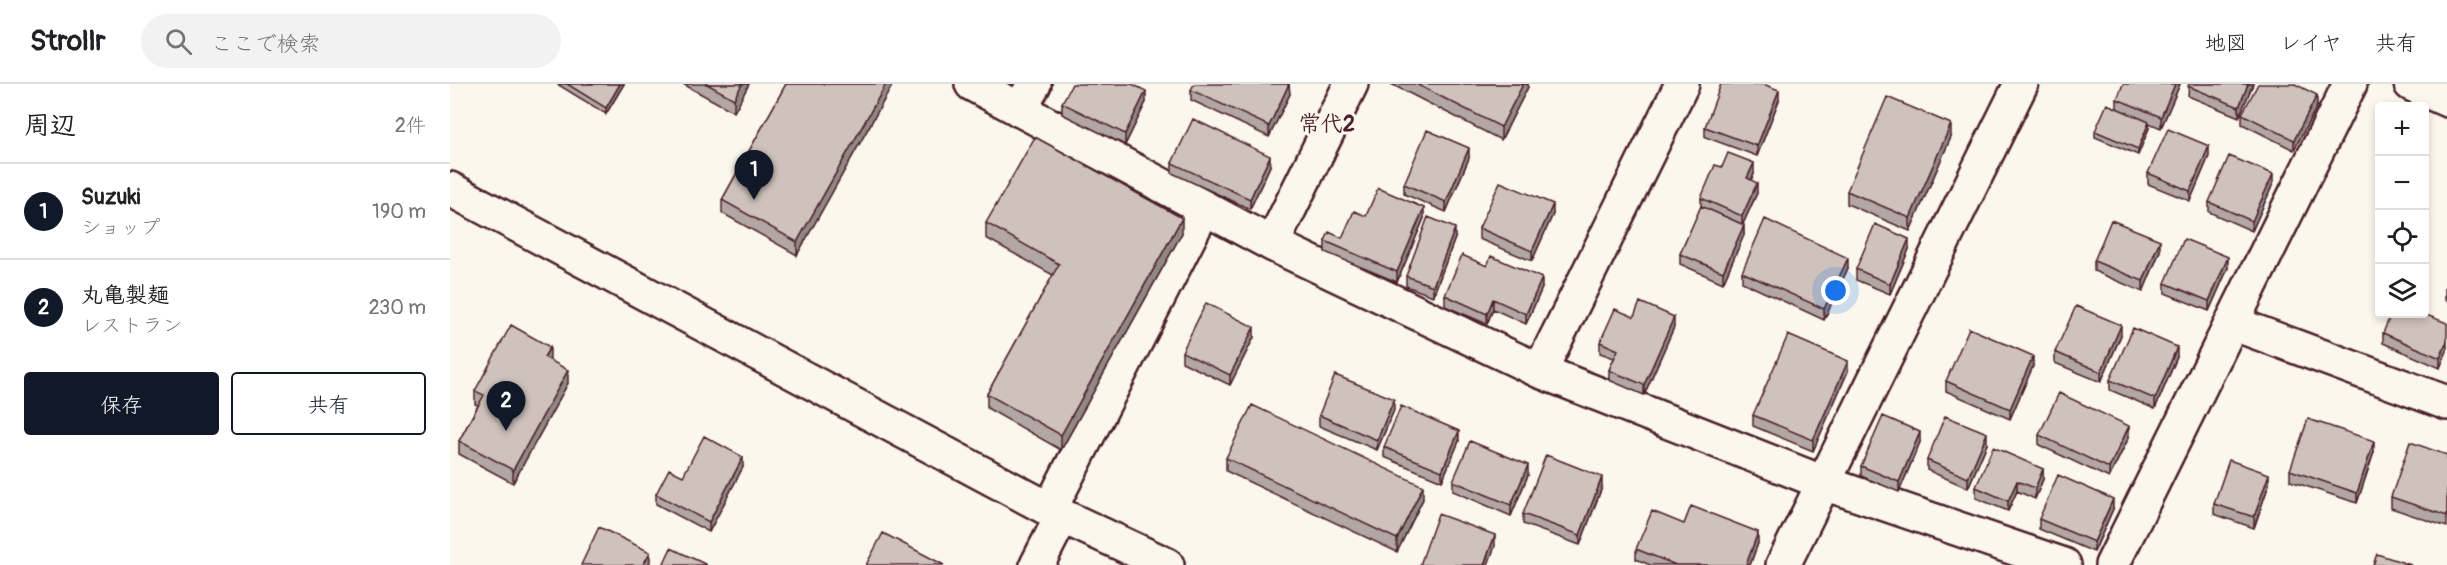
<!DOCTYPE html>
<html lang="ja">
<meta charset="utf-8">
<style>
:root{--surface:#fff;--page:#f2f2f2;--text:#202124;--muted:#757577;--line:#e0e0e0;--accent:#111827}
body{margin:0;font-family:Pangolin,"Klee One",sans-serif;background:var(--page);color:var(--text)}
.controls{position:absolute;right:18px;top:18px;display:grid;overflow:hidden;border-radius:6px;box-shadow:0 3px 9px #0003}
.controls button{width:54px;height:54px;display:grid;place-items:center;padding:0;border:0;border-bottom:2px solid var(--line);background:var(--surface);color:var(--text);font:30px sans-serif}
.you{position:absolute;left:1386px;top:207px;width:21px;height:21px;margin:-15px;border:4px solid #fff;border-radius:50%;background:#1a73e8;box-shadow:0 0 0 9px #1a73e833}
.badge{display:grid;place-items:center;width:39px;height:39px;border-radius:50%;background:var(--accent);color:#fff;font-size:20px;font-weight:700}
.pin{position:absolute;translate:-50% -50px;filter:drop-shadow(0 2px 3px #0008)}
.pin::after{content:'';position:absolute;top:32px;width:21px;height:18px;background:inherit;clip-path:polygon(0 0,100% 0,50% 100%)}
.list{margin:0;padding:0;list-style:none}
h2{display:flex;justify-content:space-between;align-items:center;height:78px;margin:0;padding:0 24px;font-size:26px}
h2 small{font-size:20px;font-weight:400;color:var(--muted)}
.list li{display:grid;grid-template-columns:39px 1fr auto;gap:18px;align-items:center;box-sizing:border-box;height:96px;padding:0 24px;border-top:2px solid var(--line)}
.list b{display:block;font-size:22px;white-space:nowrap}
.list p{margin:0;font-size:20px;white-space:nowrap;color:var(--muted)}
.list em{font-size:20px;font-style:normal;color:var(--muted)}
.actions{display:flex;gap:12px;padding:18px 24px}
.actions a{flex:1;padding:14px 0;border:2px solid var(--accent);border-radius:6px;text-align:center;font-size:21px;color:var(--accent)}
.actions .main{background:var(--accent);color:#fff}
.icon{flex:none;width:33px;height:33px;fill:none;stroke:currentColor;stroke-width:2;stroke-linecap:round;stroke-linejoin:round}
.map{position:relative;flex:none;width:1997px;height:481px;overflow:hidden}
header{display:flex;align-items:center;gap:36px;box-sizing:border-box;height:84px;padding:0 30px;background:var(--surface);border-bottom:2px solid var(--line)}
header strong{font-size:28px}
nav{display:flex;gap:33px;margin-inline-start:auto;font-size:21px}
.search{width:420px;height:54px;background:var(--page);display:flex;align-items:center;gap:15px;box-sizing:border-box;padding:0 21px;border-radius:33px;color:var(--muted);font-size:22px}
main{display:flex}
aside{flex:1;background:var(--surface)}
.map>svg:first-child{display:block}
</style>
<header>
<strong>Strollr</strong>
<div class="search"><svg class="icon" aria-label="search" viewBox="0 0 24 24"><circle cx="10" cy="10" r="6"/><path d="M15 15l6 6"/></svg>ここで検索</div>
<nav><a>地図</a><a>レイヤ</a><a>共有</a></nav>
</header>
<main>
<aside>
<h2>周辺<small>2件</small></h2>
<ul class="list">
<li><span class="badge">1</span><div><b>Suzuki</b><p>ショップ</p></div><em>190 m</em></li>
<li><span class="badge">2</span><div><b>丸亀製麺</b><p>レストラン</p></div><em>230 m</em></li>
</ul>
<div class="actions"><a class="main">保存</a><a>共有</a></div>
</aside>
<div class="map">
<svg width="1997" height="481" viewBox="0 0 1997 481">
<rect width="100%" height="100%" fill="#fbf7ec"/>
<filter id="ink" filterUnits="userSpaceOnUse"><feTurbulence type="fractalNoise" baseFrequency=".0167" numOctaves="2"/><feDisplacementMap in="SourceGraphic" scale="12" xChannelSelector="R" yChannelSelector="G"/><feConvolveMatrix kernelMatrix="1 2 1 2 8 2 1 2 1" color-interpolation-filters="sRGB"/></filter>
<g filter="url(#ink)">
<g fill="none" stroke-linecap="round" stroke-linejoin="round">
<defs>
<path id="minor" d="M 522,0 L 822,160 L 1090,287 L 1374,399 L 1614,481
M 1961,0 L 1997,16
M 570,26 L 584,0
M 822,160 L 901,0
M 1782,239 L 1997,319
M 1090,287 L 1232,0
M 600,425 L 754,124
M 587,481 L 612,432
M 1333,481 L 1571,0
M 1662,481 L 1900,0"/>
<path id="tertiary" d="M 0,105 L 612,432 L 717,481"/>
</defs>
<use href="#minor" stroke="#4a1f2b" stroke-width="38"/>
<use href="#tertiary" stroke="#4a1f2b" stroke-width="38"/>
<use href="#minor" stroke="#fbf7ec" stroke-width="33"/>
<use href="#tertiary" stroke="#fbf7ec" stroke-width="33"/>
</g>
<path fill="#b2a7a2" stroke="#4a1f2b" stroke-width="1.5" d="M 107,0 L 174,0 L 156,30 Z
M 233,0 L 299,0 L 284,28 Z
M 336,0 L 443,0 L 347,171 L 272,129 L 272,116 Z
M 941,0 L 1078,0 L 1078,3 L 1051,56 Z
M 1730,0 L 1711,44 L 1699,39 L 1699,44 L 1688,71 L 1645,53 L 1645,47 L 1667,24 L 1667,15 Z
M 1739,0 L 1803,0 L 1789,33 L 1738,12 Z
M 741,6 L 840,10 L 819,53 L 741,16 Z
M 1329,16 L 1307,72 L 1255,53 L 1255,43 Z
M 696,18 L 675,61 L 612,30 L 612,19 Z
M 1867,22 L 1844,66 L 1792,40 L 1792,30 Z
M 1501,53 L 1460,147 L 1397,120 L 1397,107 Z
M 1759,72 L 1740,117 L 1698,100 L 1698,89 Z
M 1019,74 L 996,128 L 954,110 L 954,100 Z
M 722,79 L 820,82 L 800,125 L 722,89 Z
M 1272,83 L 1304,90 L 1301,96 L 1307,109 L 1293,140 L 1294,151 L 1273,199 L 1230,180 L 1230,170 L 1251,123 L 1251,114 Z
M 1823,100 L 1802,147 L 1759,128 L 1759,118 Z
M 1103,130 L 1082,177 L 1029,155 L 1029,144 Z
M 916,132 L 974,134 L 947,198 L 875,168 L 875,157 L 892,154 Z
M 536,139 L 732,149 L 611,366 L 537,324 L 537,310 L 603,191 L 536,154 Z
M 1005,154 L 983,212 L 956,202 L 956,192 Z
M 1459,165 L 1440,210 L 1406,196 L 1406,185 Z
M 1710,167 L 1693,208 L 1644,187 L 1644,177 Z
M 1037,182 L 1092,204 L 1076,240 L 1043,225 L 1037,240 L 995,222 L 995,211 Z
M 1398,184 L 1374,236 L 1292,198 L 1292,188 Z
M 1778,184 L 1759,227 L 1715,209 L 1715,199 Z
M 1997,201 L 1997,217 L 1995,216 L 1995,205 Z
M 1184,233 L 1224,243 L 1194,311 L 1159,296 L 1159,286 L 1164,274 L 1150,269 L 1150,258 Z
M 1997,239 L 1990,284 L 1933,259 L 1933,249 Z
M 1671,251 L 1651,298 L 1605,279 L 1605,268 Z
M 804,253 L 780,301 L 732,278 L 732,268 Z
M 1727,273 L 1705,325 L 1660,306 L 1660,296 Z
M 100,276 L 118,299 L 63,399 L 9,370 L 9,357 L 28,321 L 25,320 L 25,307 Z
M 1583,282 L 1560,335 L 1496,307 L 1496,297 Z
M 1398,287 L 1363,367 L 1303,342 L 1303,331 Z
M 944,326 L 927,366 L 869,342 L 869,331 Z
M 1589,351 L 1679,353 L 1659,394 L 1589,361 Z
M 1009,357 L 992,397 L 934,373 L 934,363 Z
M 1470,358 L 1449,408 L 1411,392 L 1411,382 Z
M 1537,360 L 1518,404 L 1477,386 L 1477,376 Z
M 1924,368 L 1907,419 L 1840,397 L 1840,386 Z
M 1997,371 L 1997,443 L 1941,424 L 1941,413 Z
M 776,374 L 973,415 L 947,468 L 776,387 Z
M 293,383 L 259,448 L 206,420 L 206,410 L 233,392 Z
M 1593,385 L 1593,395 L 1585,415 L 1567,407 L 1558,427 L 1526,414 L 1526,403 Z
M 1078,391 L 1061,432 L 1003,407 L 1003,397 Z
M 1819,400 L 1804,444 L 1764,430 L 1764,420 Z
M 1152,403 L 1130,461 L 1073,440 L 1073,430 Z
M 1663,425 L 1644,468 L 1589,445 L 1589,435 Z
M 1234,440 L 1308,459 L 1300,481 L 1200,481 L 1186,475 L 1186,465 Z"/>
<path fill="#918884" stroke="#4a1f2b" stroke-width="1.5" d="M 170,0 L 174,0 L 156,30 L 156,24 Z
M 292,0 L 299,0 L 284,28 L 284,15 Z
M 436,0 L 443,0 L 347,171 L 347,158 Z
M 839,0 L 840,10 L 819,53 L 819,42 Z
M 1073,0 L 1078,0 L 1078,3 L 1051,56 L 1051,43 Z
M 1725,0 L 1730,0 L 1711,44 L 1711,33 Z
M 1798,0 L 1803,0 L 1789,33 L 1789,23 Z
M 1329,6 L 1329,16 L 1307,72 L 1307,62 Z
M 696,7 L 696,18 L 675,61 L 675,50 Z
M 1867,11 L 1867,22 L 1844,66 L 1844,56 Z
M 1699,38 L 1699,44 L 1688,71 L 1688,65 Z
M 1501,40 L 1501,53 L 1460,147 L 1460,134 Z
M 1759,62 L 1759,72 L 1740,117 L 1740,107 Z
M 1019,64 L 1019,74 L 996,128 L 996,118 Z
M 820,72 L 820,82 L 800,125 L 800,115 Z
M 1304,79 L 1304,90 L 1297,104 L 1297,94 Z
M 1823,90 L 1823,100 L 1802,147 L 1802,137 Z
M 1307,99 L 1307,109 L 1292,142 L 1292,132 Z
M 1103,120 L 1103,130 L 1082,177 L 1082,167 Z
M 974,124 L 974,134 L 947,198 L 947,188 Z
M 732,134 L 732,149 L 611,366 L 611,351 Z
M 1294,141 L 1294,151 L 1273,199 L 1273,188 Z
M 1005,144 L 1005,154 L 983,212 L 983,202 Z
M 1459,155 L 1459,165 L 1440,210 L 1440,200 Z
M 1710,156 L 1710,167 L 1693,208 L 1693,197 Z
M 1778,173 L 1778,184 L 1759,227 L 1759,217 Z
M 1398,174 L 1398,184 L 1374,236 L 1374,225 Z
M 1092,194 L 1092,204 L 1076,240 L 1076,230 Z
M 1043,215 L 1043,225 L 1037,240 L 1037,230 Z
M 1224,233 L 1224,243 L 1194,311 L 1194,301 Z
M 1671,241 L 1671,251 L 1651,298 L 1651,288 Z
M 804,243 L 804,253 L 780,301 L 780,291 Z
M 1997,257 L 1997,267 L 1990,284 L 1990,274 Z
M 100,263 L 100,276 L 94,286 L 94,273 Z
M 1727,263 L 1727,273 L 1705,325 L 1705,315 Z
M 1583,272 L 1583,282 L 1560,335 L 1560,325 Z
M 1398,277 L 1398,287 L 1363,367 L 1363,356 Z
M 118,286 L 118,299 L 63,399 L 63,386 Z
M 944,315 L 944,326 L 927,366 L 927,356 Z
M 1679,342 L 1679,353 L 1659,394 L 1659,384 Z
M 1009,347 L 1009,357 L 992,397 L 992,387 Z
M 1470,348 L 1470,358 L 1449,408 L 1449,398 Z
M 1537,349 L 1537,360 L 1518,404 L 1518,394 Z
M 1924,357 L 1924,368 L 1907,419 L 1907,409 Z
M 293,373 L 293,383 L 259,448 L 259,438 Z
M 1078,381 L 1078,391 L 1061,432 L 1061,421 Z
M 1593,385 L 1593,395 L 1585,415 L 1585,404 Z
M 1819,390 L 1819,400 L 1804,444 L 1804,433 Z
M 1152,393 L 1152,403 L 1130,461 L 1130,451 Z
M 1567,397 L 1567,407 L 1558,427 L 1558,417 Z
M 973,402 L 973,415 L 947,468 L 947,455 Z
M 1663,415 L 1663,425 L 1644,468 L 1644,458 Z
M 1308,448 L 1308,459 L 1300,481 L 1296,481 Z
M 1045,451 L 1045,462 L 1038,481 L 1034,481 Z
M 200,468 L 200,478 L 198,481 L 193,481 Z"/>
<path fill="#cfc2bc" stroke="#4a1f2b" stroke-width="1.5" d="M 117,0 L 170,0 L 156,24 Z
M 257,0 L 292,0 L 284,15 Z
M 336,0 L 436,0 L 347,158 L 272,116 Z
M 622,0 L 682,0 L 696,7 L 675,50 L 612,19 Z
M 744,0 L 839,0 L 819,42 L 741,6 Z
M 966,0 L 1073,0 L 1051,43 Z
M 1271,0 L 1313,0 L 1329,6 L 1307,62 L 1255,43 Z
M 1673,0 L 1725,0 L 1711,33 L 1667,15 Z
M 1739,0 L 1798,0 L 1789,23 L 1738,2 Z
M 1808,0 L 1845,0 L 1867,11 L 1844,56 L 1792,30 Z
M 1437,13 L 1501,40 L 1460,134 L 1397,107 Z
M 1657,20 L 1699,38 L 1688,65 L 1645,47 Z
M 743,35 L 820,72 L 800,115 L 722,79 Z
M 1718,45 L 1759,62 L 1740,107 L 1698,89 Z
M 977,46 L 1019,64 L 996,118 L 954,100 Z
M 585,53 L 732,134 L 611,351 L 537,310 L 609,180 L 536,139 Z
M 1278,69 L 1304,79 L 1297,94 L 1307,99 L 1292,132 L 1251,114 L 1265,81 L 1272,83 Z
M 1779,72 L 1823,90 L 1802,137 L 1759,118 Z
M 1050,98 L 1103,120 L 1082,167 L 1029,144 Z
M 928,104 L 974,124 L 947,188 L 875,157 L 879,148 L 892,154 L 904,127 L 916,132 Z
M 1251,122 L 1294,141 L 1273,188 L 1230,170 Z
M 978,133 L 1005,144 L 983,202 L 956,192 Z
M 1315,135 L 1398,174 L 1374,225 L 1292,188 Z
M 1661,136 L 1710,156 L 1693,197 L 1644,177 Z
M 1425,140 L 1459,155 L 1440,200 L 1406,185 Z
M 1734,155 L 1778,173 L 1759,217 L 1715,199 Z
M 1012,171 L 1037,182 L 1041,172 L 1092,194 L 1076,230 L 1043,215 L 1037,230 L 995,211 Z
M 1190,218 L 1224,233 L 1194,301 L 1159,286 L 1168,266 L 1150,258 L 1165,225 L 1184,233 Z
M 756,219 L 804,243 L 780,291 L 732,268 Z
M 1626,222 L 1671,241 L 1651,288 L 1605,268 Z
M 1941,230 L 1974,230 L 1997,239 L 1997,257 L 1990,274 L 1933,249 Z
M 61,241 L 100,263 L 94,273 L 118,286 L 63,386 L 9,357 L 34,311 L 25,307 Z
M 1519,244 L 1583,272 L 1560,325 L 1496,297 Z
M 1683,244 L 1727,263 L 1705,315 L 1660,296 Z
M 1338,251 L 1398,277 L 1363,356 L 1303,331 Z
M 885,291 L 944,315 L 927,356 L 869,331 Z
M 1609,309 L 1679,342 L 1659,384 L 1589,351 Z
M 802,321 L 973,402 L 947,455 L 776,374 Z
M 951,322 L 1009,347 L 992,387 L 934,363 Z
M 1433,332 L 1470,348 L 1449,398 L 1411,382 Z
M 1495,332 L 1537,349 L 1518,394 L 1477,376 Z
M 1858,335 L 1924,357 L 1907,409 L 1840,386 Z
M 254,352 L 293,373 L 259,438 L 206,410 L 219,385 L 233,392 Z
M 1020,357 L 1078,381 L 1061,421 L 1003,397 Z
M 1960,358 L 1997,371 L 1997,432 L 1941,413 Z
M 1543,363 L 1593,385 L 1585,404 L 1567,397 L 1558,417 L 1526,403 Z
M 1096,371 L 1152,393 L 1130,451 L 1073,430 Z
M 1779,376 L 1819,390 L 1804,433 L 1764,420 Z
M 1608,391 L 1663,415 L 1644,458 L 1589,435 Z
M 1241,422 L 1308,448 L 1296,481 L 1226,481 L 1186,465 L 1202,427 L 1234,440 Z
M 988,430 L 1045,451 L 1034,481 L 970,481 Z
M 149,443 L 200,468 L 193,481 L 131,481 Z
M 433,449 L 494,481 L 416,481 Z
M 221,464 L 257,481 L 213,481 Z
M 1927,470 L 1961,481 L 1923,481 Z"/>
</g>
<g text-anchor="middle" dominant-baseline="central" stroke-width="6" stroke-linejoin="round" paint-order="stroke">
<g font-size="22" font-weight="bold" fill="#4a1f2b" stroke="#fbf7ec">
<text x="877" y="40">常代2</text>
</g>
</g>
</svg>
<div class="controls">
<button>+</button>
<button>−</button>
<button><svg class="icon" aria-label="locate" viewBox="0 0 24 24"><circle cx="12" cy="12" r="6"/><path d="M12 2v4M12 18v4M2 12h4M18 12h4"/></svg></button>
<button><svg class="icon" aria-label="layers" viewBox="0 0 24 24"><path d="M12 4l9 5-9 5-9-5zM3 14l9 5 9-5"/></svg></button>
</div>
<div class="you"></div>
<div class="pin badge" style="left:304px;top:116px">1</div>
<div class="pin badge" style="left:56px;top:347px">2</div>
</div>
</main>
